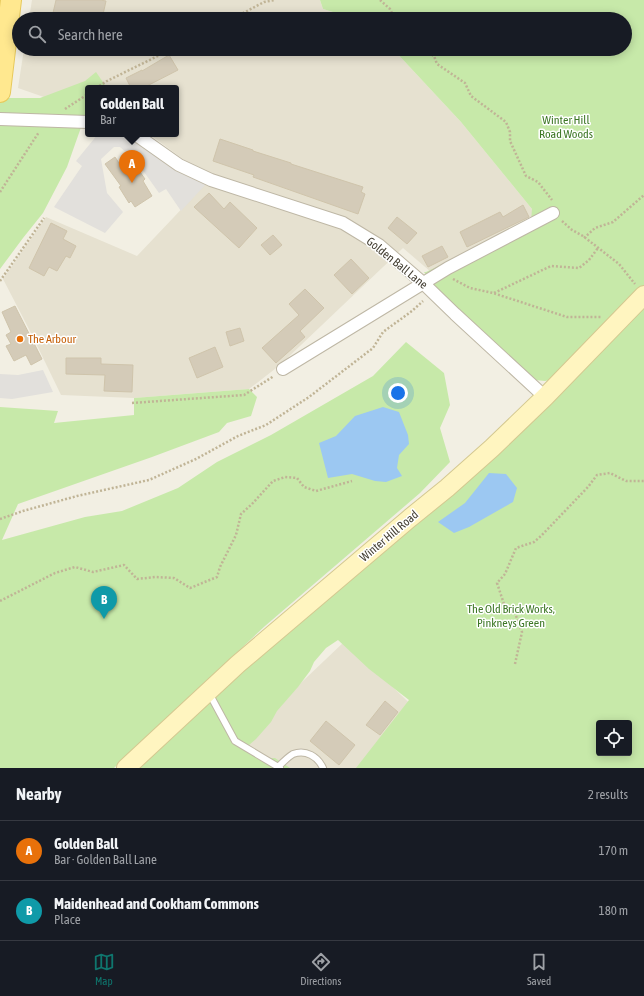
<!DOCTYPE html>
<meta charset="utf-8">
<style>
:root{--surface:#171b24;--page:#242831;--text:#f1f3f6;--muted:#9ea1a6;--line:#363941;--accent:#0f766e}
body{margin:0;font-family:"Asap Condensed",sans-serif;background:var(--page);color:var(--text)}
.controls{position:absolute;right:12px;bottom:12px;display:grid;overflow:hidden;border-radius:4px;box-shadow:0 2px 10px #0003}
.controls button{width:36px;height:36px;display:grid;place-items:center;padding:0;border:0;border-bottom:1px solid var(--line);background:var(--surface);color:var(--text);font:20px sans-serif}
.you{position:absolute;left:398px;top:393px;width:14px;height:14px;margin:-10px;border:3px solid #fff;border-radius:50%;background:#1a73e8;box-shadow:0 0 0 6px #1a73e833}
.badge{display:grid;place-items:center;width:26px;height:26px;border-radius:50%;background:var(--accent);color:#fff;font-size:13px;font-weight:700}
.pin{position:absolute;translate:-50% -33px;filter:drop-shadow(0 1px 2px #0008)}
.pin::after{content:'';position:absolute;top:21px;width:14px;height:12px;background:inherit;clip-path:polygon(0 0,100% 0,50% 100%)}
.popup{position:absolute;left:85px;top:85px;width:94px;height:52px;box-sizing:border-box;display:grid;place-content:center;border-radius:4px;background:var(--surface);filter:drop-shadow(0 1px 3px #0005);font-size:13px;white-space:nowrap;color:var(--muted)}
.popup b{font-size:15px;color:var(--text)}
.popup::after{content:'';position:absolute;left:50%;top:100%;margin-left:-8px;border:8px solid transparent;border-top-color:var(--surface)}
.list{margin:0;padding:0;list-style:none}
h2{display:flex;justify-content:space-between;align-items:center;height:52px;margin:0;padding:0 16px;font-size:17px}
h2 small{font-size:13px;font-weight:400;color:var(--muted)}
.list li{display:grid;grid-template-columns:26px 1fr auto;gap:12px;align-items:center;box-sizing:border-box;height:60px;padding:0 16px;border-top:1px solid var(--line)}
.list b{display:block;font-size:15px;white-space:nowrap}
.list p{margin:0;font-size:13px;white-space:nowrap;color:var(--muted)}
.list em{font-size:13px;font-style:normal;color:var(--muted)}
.icon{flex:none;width:22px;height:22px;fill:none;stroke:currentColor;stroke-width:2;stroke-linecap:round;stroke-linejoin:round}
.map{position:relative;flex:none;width:644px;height:768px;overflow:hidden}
.search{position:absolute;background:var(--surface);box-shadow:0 2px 10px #0003;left:12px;right:12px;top:12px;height:44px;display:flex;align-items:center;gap:10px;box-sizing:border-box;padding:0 14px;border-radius:22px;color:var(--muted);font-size:15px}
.sheet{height:172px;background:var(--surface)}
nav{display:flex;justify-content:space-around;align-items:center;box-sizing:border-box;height:56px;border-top:1px solid var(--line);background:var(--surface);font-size:11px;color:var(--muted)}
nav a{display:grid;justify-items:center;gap:2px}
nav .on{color:var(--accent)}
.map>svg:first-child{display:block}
</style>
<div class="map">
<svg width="644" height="768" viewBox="0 0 644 768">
<rect width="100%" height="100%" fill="#f2efe3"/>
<path fill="#e6e1d0" d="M 32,0 L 320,0 L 323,9 L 356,19 L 29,19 Z
M 24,49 L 393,49 L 461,122 L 532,209 L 532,216 L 431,272 L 403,248 L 280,365 L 249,389 L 134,398 L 61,395 L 31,333 L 3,279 L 46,217 L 137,256 L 210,179 L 149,134 L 176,134 L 176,88 L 88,88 L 61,103 L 18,88 Z
M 345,641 L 430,723 L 432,768 L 217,768 L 226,754 Z"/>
<path fill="#c7e9a9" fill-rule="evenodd" d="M 320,0 L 644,0 L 644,286 L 554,379 L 545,381 L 535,380 L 437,290 L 424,272 L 426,272 L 531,221 L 532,209 L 461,122 L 393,49 L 625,49 L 625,19 L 356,19 L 323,9 Z
M 96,72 L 107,88 L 88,88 L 88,115 L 85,116 L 67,167 L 43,213 L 23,238 L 0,269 L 0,98 L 40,98 L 85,81 Z
M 644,308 L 644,768 L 356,768 L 409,700 L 369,669 L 338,640 L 326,648 L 314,662 L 310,671 L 298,687 L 277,711 L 271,722 L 256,739 L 249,745 L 250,747 L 269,758 L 275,758 L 290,768 L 139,768 L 181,730 L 211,700 ZM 599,723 L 629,723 L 629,753 L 599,753 Z
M 406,342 L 444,373 L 450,405 L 440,428 L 450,462 L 420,493 L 265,626 L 114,768 L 0,768 L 0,407 L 58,411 L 54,423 L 134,415 L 134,398 L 249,389 L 257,397 L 251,416 L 227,423 L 219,432 L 152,457 L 18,504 L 2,540 L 85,517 L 122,511 L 178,488 L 217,462 L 271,435 L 373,376 Z"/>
<path fill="#e2e0dc" d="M 98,134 L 125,134 L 177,170 L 207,183 L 181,211 L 166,189 L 159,193 L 137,162 L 120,147 L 114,147 L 101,159 L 107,193 L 123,212 L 105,233 L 54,207 L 82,166 L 76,161 Z
M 43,370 L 53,392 L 12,399 L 0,398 L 0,374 L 18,375 Z"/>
<path fill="#9cc8f2" d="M 383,407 L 399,412 L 408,435 L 409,444 L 399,455 L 397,468 L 402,476 L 386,482 L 375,481 L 352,474 L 328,478 L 319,443 L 336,436 L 355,416 Z
M 489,473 L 506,474 L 517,488 L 513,502 L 469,527 L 454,533 L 438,522 L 465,503 Z"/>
<path fill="#d4cbb8" stroke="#cfc4ab" d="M 56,0 L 100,0 L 106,1 L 102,19 L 78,19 L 53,13 Z
M 169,55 L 178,70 L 143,88 L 131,88 L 126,78 L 142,70 L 142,71 Z
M 220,139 L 253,150 L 253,151 L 291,163 L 291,164 L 363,187 L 361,192 L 365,194 L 358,214 L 253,177 L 254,175 L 213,161 Z
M 115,157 L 121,166 L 124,163 L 129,169 L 135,165 L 145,179 L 143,181 L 152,196 L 135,207 L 131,201 L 129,203 L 119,187 L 121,186 L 105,164 Z
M 209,193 L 224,209 L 230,202 L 257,228 L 239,248 L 194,207 Z
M 523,205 L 529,217 L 467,247 L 460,232 L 500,212 L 503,217 Z
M 397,217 L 417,233 L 407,244 L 388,228 Z
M 51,223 L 67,231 L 63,239 L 76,246 L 70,258 L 66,256 L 57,271 L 49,267 L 44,276 L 29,268 Z
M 273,235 L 282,245 L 270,255 L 261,245 Z
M 442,246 L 448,257 L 428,267 L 422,256 Z
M 351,259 L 369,278 L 352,294 L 334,275 Z
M 305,289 L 324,308 L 300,331 L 305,337 L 276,363 L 262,348 L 299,315 L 289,304 Z
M 15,306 L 42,359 L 31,365 L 26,355 L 14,361 L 6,346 L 11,344 L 6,335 L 11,332 L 2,312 Z
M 240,328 L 244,341 L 230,346 L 226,332 Z
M 215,347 L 223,367 L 197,378 L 189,358 Z
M 66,358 L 101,358 L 101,364 L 133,365 L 132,392 L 104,391 L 105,375 L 66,374 Z
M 385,701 L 398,712 L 380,735 L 366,725 Z
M 326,721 L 355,745 L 339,765 L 310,741 Z"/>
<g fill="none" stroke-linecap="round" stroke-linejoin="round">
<defs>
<path id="lane" d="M 209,693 L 235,741 L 280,768
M 278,767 C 282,763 288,757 293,754 C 306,749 318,757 323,768"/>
<path id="street" d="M 0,119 L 88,122
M 135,134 L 179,165 L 211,180 L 343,223 L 379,245 L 423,283 L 455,314 L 545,397
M 283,369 L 448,268 L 553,213"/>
<path id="secondary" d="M 126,768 L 238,664 L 410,518 L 447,488 L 492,448 L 545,397 L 644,295"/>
<path id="primary" d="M 0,92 L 11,0"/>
</defs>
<use href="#lane" stroke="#beb7a5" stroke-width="8"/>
<use href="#street" stroke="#beb7a5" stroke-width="14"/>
<use href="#secondary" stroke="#d4c890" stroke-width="20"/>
<use href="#primary" stroke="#e7c95b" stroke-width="22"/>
<path stroke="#c0b496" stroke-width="2.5" stroke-dasharray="2 2" stroke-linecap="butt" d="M 380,0 L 390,9 L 395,19
M 232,19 L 264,2 L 275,0
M 421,49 L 434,56 L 437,64 L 465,83 L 471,96 L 506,122 L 510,132 L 510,141 L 526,176 L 538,182 L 552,200
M 96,88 L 107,81 L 172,49
M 65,109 L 88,94
M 0,192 L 39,132
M 562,221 L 572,230 L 583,236 L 619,264 L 635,284
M 584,238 L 595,228 L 613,222 L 644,195
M 453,279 L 470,288 L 493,293 L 567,317 L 601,317
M 0,281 L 44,218
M 494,293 L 551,266 L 579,268 L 589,260 L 598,248
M 132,403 L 244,395 L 274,376
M 0,519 L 23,511 L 77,496 L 149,480 L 196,459 L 238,436 L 266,425 L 309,397 L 373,348 L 383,332 L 412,311 L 423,301
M 0,601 L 55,573 L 75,567 L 93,572 L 124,565 L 137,579 L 155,577 L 174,578 L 190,588 L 217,577 L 220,567 L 236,535 L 241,514 L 252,504 L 273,481 L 285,477 L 297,478 L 304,487 L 316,491 L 352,481
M 515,664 L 522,632 L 515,613 L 505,607 L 497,583 L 505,574 L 516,548 L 534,542 L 541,536 L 588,487 L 597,475 L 610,473 L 626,481 L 644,481"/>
<use href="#lane" stroke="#fff" stroke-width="6"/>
<use href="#street" stroke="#fff" stroke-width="12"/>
<use href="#secondary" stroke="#fff5c0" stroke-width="18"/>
<use href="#primary" stroke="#ffe88f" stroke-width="20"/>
</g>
<circle fill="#e8710a" stroke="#fff" stroke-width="1.5" cx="20" cy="339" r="4"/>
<g text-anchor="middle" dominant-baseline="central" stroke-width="3" stroke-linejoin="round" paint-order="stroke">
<g font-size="12" fill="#3d7725" stroke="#fff">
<text x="566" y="120">Winter Hill<tspan x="566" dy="14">Road Woods</tspan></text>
<text x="511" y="609">The Old Brick Works,<tspan x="511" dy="14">Pinkneys Green</tspan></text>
</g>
<g font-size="12" fill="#443f33" stroke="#fff">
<text transform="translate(397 263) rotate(39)">Golden Ball Lane</text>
<text transform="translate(389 536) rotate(-40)">Winter Hill Road</text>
</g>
<g font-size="12" fill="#c56008" stroke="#fff" text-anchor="start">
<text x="28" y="339">The Arbour</text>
</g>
</g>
</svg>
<div class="controls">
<button><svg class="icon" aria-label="locate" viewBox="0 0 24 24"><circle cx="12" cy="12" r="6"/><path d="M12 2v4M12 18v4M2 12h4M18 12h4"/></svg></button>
</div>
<div class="you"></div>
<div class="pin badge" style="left:132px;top:183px;background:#e8710a">A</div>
<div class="popup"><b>Golden Ball</b>Bar</div>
<div class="pin badge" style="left:104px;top:619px;background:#0f9aa8">B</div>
<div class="search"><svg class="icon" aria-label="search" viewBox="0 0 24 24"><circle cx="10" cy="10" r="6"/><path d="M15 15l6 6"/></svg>Search here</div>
</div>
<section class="sheet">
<h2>Nearby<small>2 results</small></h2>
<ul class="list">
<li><span class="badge" style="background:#e8710a">A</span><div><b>Golden Ball</b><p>Bar · Golden Ball Lane</p></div><em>170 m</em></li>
<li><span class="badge" style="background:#0f9aa8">B</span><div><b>Maidenhead and Cookham Commons</b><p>Place</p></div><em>180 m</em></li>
</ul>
</section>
<nav>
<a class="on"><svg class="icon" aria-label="map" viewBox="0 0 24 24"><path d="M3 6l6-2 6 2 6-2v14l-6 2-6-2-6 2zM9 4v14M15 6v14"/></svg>Map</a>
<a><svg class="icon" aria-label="directions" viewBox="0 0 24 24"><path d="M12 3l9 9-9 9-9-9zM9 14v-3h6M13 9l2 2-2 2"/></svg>Directions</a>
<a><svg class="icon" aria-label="saved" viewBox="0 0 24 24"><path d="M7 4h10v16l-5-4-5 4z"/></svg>Saved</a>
</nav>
